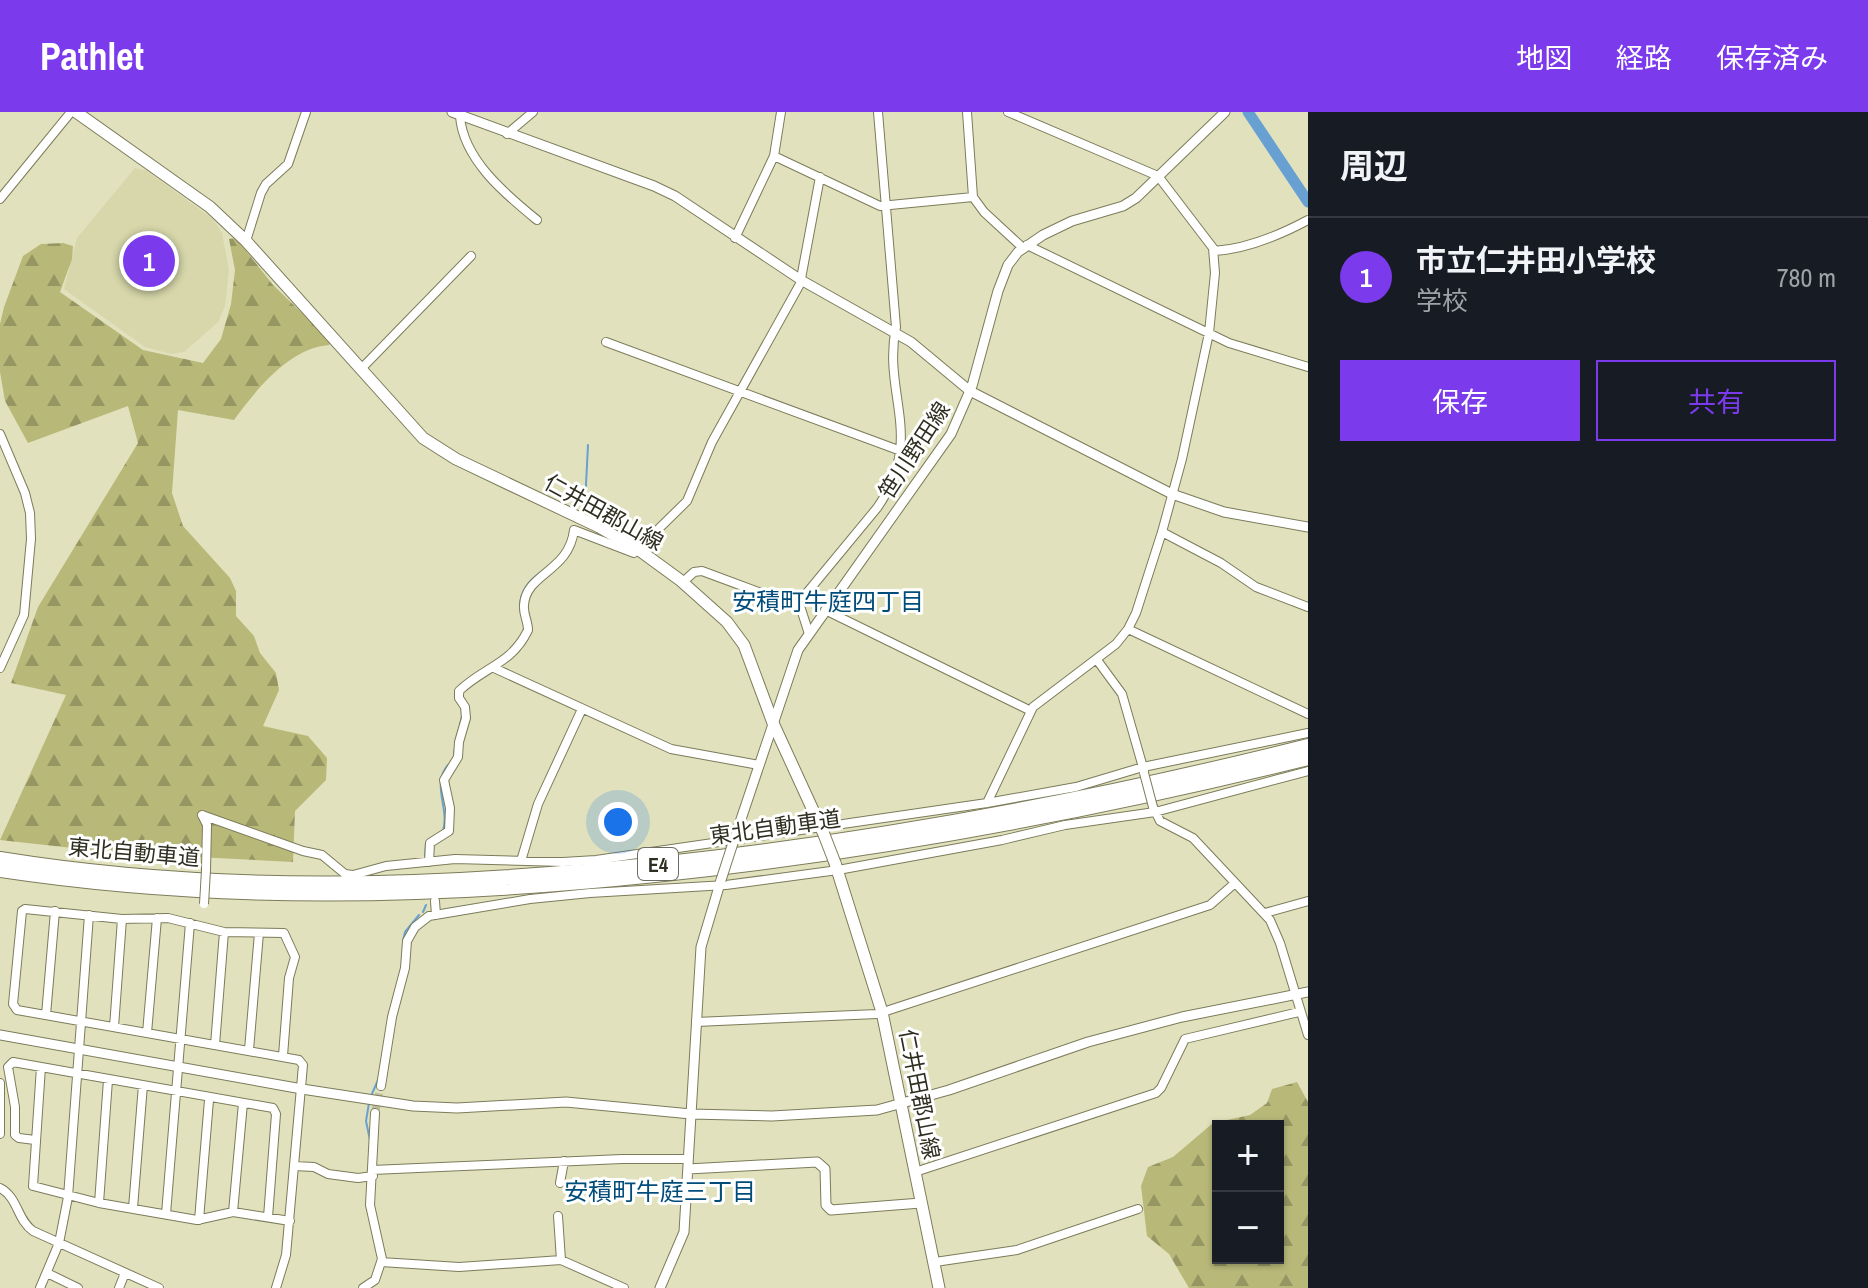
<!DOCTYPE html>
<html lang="ja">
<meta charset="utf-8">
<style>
:root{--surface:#171b24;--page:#20242c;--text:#f1f3f6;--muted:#9ea1a6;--line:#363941;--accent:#7c3aed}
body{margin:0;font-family:"Archivo Narrow","Noto Sans JP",sans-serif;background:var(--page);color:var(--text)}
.controls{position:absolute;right:24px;bottom:24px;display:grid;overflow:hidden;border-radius:0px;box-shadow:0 2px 6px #0004}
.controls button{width:72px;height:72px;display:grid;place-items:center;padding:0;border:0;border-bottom:2px solid var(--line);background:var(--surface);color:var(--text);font:40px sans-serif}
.you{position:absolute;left:618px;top:710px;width:28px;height:28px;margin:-20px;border:6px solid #fff;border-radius:50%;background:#1a73e8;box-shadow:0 0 0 12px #1a73e833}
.badge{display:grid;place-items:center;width:52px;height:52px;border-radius:50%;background:var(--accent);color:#fff;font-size:26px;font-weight:700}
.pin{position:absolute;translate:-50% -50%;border:4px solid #fff;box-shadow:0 2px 8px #0006}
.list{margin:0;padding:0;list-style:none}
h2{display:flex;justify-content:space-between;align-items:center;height:104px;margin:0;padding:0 32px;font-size:34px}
h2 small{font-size:26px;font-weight:400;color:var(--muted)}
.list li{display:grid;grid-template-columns:52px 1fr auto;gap:24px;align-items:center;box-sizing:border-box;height:120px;padding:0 32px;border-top:2px solid var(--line)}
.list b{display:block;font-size:30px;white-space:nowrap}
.list p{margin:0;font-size:26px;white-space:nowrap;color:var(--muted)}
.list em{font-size:26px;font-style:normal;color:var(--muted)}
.actions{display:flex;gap:16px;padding:24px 32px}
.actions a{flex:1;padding:18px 0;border:2px solid var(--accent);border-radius:0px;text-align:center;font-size:28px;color:var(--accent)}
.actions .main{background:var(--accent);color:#fff}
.map{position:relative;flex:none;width:1308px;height:1176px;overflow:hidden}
header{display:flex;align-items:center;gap:48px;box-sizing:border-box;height:112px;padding:0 40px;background:var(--accent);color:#fff}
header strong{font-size:38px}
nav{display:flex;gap:44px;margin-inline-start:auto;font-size:28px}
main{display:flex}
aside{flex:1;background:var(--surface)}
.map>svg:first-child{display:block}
</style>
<header>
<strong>Pathlet</strong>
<nav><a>地図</a><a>経路</a><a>保存済み</a></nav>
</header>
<main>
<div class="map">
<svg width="1308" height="1176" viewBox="0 0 1308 1176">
<defs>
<pattern id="forest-firs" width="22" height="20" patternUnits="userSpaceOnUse" patternTransform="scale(2)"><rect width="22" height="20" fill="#b8b879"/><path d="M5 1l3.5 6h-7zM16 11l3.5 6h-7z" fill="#969663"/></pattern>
</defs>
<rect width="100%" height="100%" fill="#e1e2bd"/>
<path fill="#d7d7ab" d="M 135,56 L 147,59 L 213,107 L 222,121 L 229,158 L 225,194 L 218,210 L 184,240 L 171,242 L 145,235 L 64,177 L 77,126 Z"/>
<path fill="url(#forest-firs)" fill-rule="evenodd" d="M 236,126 L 273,173 L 331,229 L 329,233 C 289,236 256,278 234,308 L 178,298 L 172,381 L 183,414 L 230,466 L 236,479 L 236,504 L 254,524 L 260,541 L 276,561 L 279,578 L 263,614 L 308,624 L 327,646 L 326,668 L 295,699 L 293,750 L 118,741 L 0,728 L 66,583 L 11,571 L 38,495 L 138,331 L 128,294 L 28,331 L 5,289 L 0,260 L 0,212 L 4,195 L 23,144 L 41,132 L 63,131 L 73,134 L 72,147 L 60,180 L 143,238 L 203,251 L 221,227 L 231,192 L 235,158 L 229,127 Z
M 1297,970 L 1308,990 L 1308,1176 L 1189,1176 L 1169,1142 L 1147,1124 L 1141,1074 L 1148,1055 L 1173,1045 L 1213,1011 L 1250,1003 L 1267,991 L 1272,977 ZM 1278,1014 L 1278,1146 L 1218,1146 L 1218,1014 Z"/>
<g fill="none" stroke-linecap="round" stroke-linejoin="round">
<path stroke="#68a1d1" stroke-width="2" d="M 580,402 L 585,392 L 588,333
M 522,505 C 516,485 525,471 541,460
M 456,587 L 457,576 L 471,565
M 454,641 L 462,604
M 443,719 C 450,696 431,673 448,653
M 425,744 L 426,731 L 434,724
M 423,800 L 426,793
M 403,829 L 405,820 L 419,803
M 371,984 L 378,968
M 369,991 L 366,1009 L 370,1028"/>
<path stroke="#68a1d1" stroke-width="11" d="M 1248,0 L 1308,90"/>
<path stroke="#bdbe9e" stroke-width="8" stroke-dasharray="8 4" stroke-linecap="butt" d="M 375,1001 L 381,974"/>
<defs>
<path id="minor" d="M 967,0 L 973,85 L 984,100 L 1023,136
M 460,4 C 463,47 505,82 537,108
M 507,22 L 533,0
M 774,44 L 880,94 L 973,85
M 0,87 L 71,0
M 735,126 L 774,44 L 781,0
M 246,129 L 261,81 L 266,72 L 288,52 L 306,0
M 1027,133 L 1229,231 L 1308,255
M 1214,139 C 1246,137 1280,123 1308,108
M 606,230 L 901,339
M 361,257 L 471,144
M 0,322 L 25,381 L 30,401 L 31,427 L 24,503 L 0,556
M 1162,420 L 1221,451 L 1256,475 L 1308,495
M 682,471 L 694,460 L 702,459 L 796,494 L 801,497 L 809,522
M 796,494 L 877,396 C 926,326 882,283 896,215 L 878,0
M 825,498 L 1031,599
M 1128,517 L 1308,602
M 1097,548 L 1122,582 L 1144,659
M 494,556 L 671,637 L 759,653
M 987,691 L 1033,595 L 1116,532 L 1128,517 L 1136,501 L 1162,420 L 1182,347 L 1209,221 L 1215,161 L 1213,136 L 1158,64 L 1008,0
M 1153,695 L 1160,709 L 1193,726 L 1270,808 L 1280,831 L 1308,923
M 202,703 L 303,739 L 322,743 L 345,762 L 353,763 L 386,754 L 455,747 L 563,750 L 596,748 L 987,691 L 1076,675 L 1143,655 L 1308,621
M 202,703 L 207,713 L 206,758
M 521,749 L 538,692 L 582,597
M 429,750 L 430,731 L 449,719 L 450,696 L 444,668 L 458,645 L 459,630 L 466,606 L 465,595 L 459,586 L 459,579 C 484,555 512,552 528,518 C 528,509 523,502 524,493 C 526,461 569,460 574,418 L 634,441 L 687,389 L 712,330 L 800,172 L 820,65
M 435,789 L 436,803
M 1265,801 L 1308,789
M 46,903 L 55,799
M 696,910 L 877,902 L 1210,793 L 1235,771
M 114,915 L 122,807
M 147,921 L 157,806
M 215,933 L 224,820
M 249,938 L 259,821
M 41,955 L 33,1074 L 99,1091 L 197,1108 L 233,1100 L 290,1109
M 0,971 L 0,1022
M 381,974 L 392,905 L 405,856 L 407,829 L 415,815 L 429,804 L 530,787 L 590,781 L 726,773 L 838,758 L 1002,728 L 1065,713 L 1155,700 L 1308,659
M 35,1028 L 19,1026 L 15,1023 L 15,995 L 8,955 L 13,950 L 273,996 L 276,1002 L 268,1105
M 294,1054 L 314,1055 L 328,1062 L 358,1066 L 373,1064
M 372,1058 L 622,1047 L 688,1047
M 915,1060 L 1156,981 L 1161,976 L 1185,927 L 1299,900
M 560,1071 L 564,1049
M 0,1076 C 18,1085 17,1108 33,1119 L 159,1176
M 99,1091 L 108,968
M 133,1096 L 143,973
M 233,1100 L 243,991
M 166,1102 L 190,811
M 558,1104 L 561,1148
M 199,1108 L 209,988
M 381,1150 L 459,1155 L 561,1148 L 624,1176
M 935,1150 L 1017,1138 L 1138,1097
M 47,1161 L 78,1176
M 40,1176 L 59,1131 L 68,1085 L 89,803
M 119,1176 L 125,1161
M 276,1176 L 286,1143 L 303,953 L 299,948 L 17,898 L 13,892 L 22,799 L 25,797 L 122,807 L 168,806 L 224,820 L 284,821 L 295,845 L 289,866 L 283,944
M 363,1176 L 375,1168 L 382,1147 L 370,1093 L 375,1001"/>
<path id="tertiary" d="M 452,0 L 654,74 L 675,84 L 801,168 L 911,230 L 970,279 L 1172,382 L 1224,400 L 1308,415
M 733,731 L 798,538 L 951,322 L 972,274 L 998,179 L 1008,153 L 1018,140 L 1043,123 L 1072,109 L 1123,94 L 1136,86 L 1225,0
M 0,923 L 302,977 L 413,994 L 457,996 L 566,990 L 691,1002 L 772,1004 L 877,998 L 949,978 L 1088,930 L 1182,905 L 1308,880
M 688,1057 L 817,1050 L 825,1057 L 826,1093 L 831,1098 L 921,1091
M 660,1176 L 684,1120 L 701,835 L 721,768"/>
<path id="secondary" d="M 76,0 L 210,95 L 246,129 L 423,326 L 456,347 L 599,415 L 639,438 L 680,468 L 727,510 L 744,533 L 773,611 L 823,720
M 835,751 L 882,900 L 939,1176"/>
<path id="motorway" d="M 0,747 C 222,783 446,775 668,751 C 884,727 1097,687 1308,634
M 0,758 C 218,791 436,786 655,763 C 875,740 1093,699 1308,646"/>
</defs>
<use href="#minor" stroke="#7c7b5a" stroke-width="10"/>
<use href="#tertiary" stroke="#7c7b5a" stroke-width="11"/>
<use href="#secondary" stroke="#7c7b5a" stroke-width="13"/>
<use href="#motorway" stroke="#7c7b5a" stroke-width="16"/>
<use href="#minor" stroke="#fff" stroke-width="8"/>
<use href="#tertiary" stroke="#fff" stroke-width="9"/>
<use href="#secondary" stroke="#fff" stroke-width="11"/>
<use href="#motorway" stroke="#fff" stroke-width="14"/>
<defs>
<path id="minor-bridge" d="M 1144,661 L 1153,695
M 204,792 L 206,758"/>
<path id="tertiary-bridge" d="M 721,768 L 733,731"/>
<path id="secondary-bridge" d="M 823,720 L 835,751"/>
</defs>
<use href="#minor-bridge" stroke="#7c7b5a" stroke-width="10" stroke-linecap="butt"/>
<use href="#tertiary-bridge" stroke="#7c7b5a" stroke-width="11" stroke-linecap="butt"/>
<use href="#secondary-bridge" stroke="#7c7b5a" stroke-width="13" stroke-linecap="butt"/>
<use href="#minor-bridge" stroke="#fff" stroke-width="8"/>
<use href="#tertiary-bridge" stroke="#fff" stroke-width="9"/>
<use href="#secondary-bridge" stroke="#fff" stroke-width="11"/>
</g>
<g text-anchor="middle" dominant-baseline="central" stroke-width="6" stroke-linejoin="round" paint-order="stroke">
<rect fill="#fff" stroke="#6d6d64" stroke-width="2" x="638" y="736" width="40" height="32" rx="6"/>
<g font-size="20" font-weight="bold" fill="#2f2f21">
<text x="658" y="752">E4</text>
</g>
<g font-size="22" fill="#2f2f21" stroke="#fff">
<text transform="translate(914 338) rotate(-57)">笹川野田線</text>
<text transform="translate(604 400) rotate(29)">仁井田郡山線</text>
<text transform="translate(775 715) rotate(-8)">東北自動車道</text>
<text transform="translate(134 740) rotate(5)">東北自動車道</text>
<text transform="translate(920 982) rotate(79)">仁井田郡山線</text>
</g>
<g font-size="24" fill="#004c7a" stroke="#fff">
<text x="828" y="489">安積町牛庭四丁目</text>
<text x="660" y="1079">安積町牛庭三丁目</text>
</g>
</g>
</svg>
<div class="controls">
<button>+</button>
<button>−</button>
</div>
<div class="you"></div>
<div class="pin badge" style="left:149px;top:149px">1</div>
</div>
<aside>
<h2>周辺<small></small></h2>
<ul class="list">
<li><span class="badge">1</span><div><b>市立仁井田小学校</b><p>学校</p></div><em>780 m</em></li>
</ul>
<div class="actions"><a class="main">保存</a><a>共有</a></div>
</aside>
</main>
